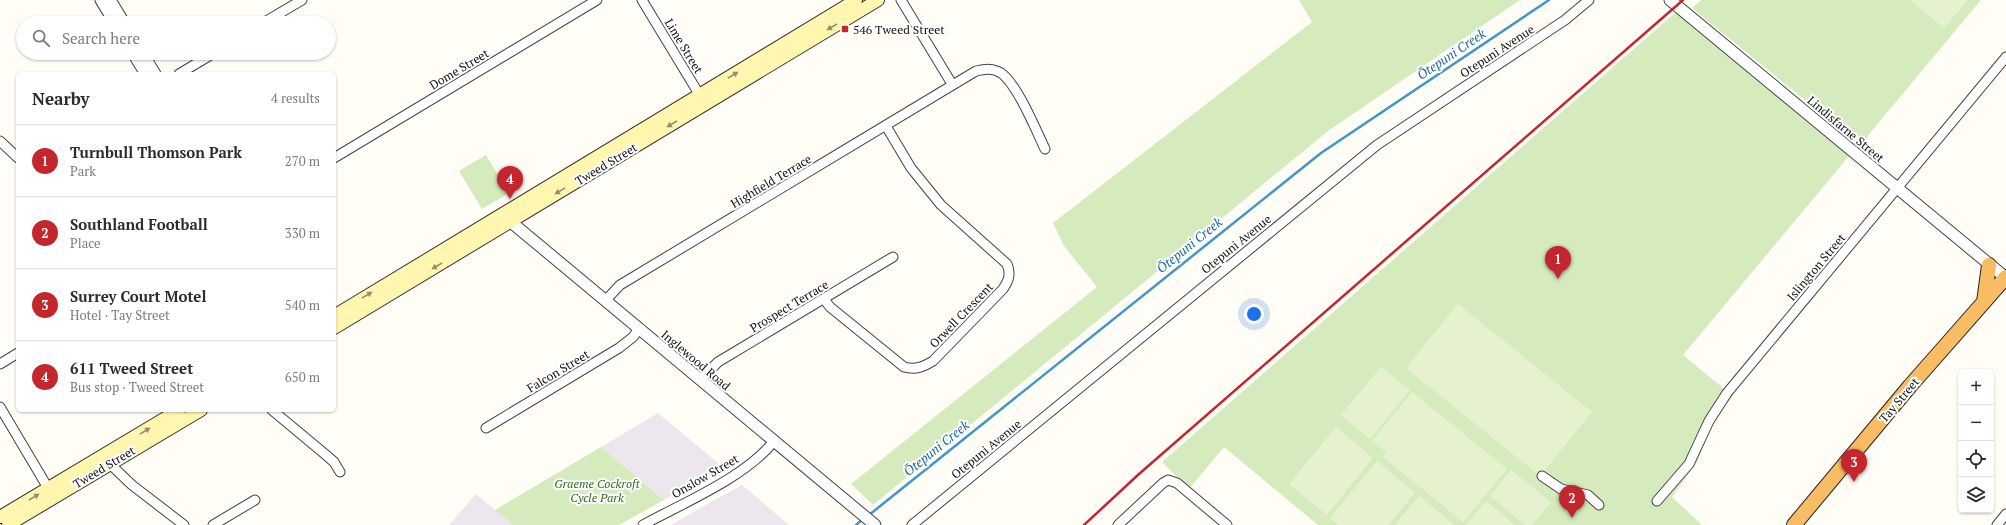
<!DOCTYPE html>
<meta charset="utf-8">
<style>
:root{--surface:#fff;--page:#f7f7f7;--text:#2b2b33;--muted:#7c7c81;--line:#e1e1e2;--accent:#c4262e}
body{margin:0;font-family:"PT Serif",serif;background:var(--page);color:var(--text)}
.controls{position:absolute;right:12px;bottom:12px;display:grid;overflow:hidden;border-radius:6px;box-shadow:0 1px 3px #0004}
.controls button{width:36px;height:36px;display:grid;place-items:center;padding:0;border:0;border-bottom:1px solid var(--line);background:var(--surface);color:var(--text);font:20px sans-serif}
.you{position:absolute;left:1254px;top:314px;width:14px;height:14px;margin:-10px;border:3px solid #fff;border-radius:50%;background:#1a73e8;box-shadow:0 0 0 6px #1a73e833}
.badge{display:grid;place-items:center;width:26px;height:26px;border-radius:50%;background:var(--accent);color:#fff;font-size:13px;font-weight:700}
.pin{position:absolute;translate:-50% -33px;filter:drop-shadow(0 1px 2px #0008)}
.pin::after{content:'';position:absolute;top:21px;width:14px;height:12px;background:inherit;clip-path:polygon(0 0,100% 0,50% 100%)}
.list{margin:0;padding:0;list-style:none}
h2{display:flex;justify-content:space-between;align-items:center;height:52px;margin:0;padding:0 16px;font-size:17px}
h2 small{font-size:13px;font-weight:400;color:var(--muted)}
.list li{display:grid;grid-template-columns:26px 1fr auto;gap:12px;align-items:center;box-sizing:border-box;height:72px;padding:0 16px;border-top:1px solid var(--line)}
.list b{display:block;font-size:15px;white-space:nowrap}
.list p{margin:0;font-size:13px;white-space:nowrap;color:var(--muted)}
.list em{font-size:13px;font-style:normal;color:var(--muted)}
.icon{flex:none;width:22px;height:22px;fill:none;stroke:currentColor;stroke-width:2;stroke-linecap:round;stroke-linejoin:round}
.map{position:relative;flex:none;width:2006px;height:525px;overflow:hidden}
.search{position:absolute;background:var(--surface);box-shadow:0 1px 3px #0004;left:16px;top:16px;width:320px;height:44px;display:flex;align-items:center;gap:10px;box-sizing:border-box;padding:0 14px;border-radius:22px;color:var(--muted);font-size:15px}
.panel{position:absolute;background:var(--surface);box-shadow:0 1px 3px #0004;left:16px;top:72px;width:320px;height:340px;border-radius:6px}
.map>svg:first-child{display:block}
</style>
<div class="map">
<svg width="2006" height="525" viewBox="0 0 2006 525">
<rect width="100%" height="100%" fill="#fffdf5"/>
<path fill="#eee6ef" d="M 658,413 L 724,468 L 664,500 L 601,447 Z
M 742,485 L 789,525 L 671,525 L 704,506 Z
M 476,494 L 513,525 L 449,525 Z"/>
<path fill="#d5ebbd" d="M 1299,0 L 1520,0 L 1328,131 L 873,505 L 851,484 L 1097,287 L 1064,246 L 1053,223 L 1312,22 Z
M 1701,0 L 1981,0 L 1860,145 L 1692,8 Z
M 1676,12 L 1849,156 L 1683,355 L 1733,396 L 1714,419 L 1697,462 L 1672,497 L 1702,525 L 1318,525 L 1224,447 L 1189,489 L 1162,462 Z
M 486,155 L 509,193 L 482,209 L 459,171 Z
M 601,447 L 664,500 L 619,525 L 513,525 L 495,510 Z"/>
<path fill="#e6f2cf" d="M 1910,0 L 1968,0 L 1944,28 Z
M 1458,304 L 1592,412 L 1540,476 L 1406,368 Z
M 1381,367 L 1410,390 L 1370,439 L 1341,415 Z
M 1412,392 L 1507,469 L 1463,522 L 1383,457 L 1386,452 L 1372,441 Z
M 1336,427 L 1373,458 L 1327,515 L 1289,484 Z
M 1377,461 L 1415,493 L 1388,525 L 1339,525 L 1330,518 Z
M 1511,470 L 1551,502 L 1532,525 L 1525,525 L 1490,496 Z
M 1419,496 L 1454,525 L 1455,525 L 1395,525 Z
M 1486,501 L 1515,525 L 1466,525 Z"/>
<g fill="none" stroke-linecap="round" stroke-linejoin="round">
<path stroke="#3f96cf" stroke-width="2.5" d="M 869,515 L 1321,153 L 1549,0
M 856,525 L 863,519"/>
<defs>
<path id="minor" d="M 642,0 L 702,99
M 901,0 L 952,84
M 263,23 L 302,0
M 179,74 L 214,53
M 0,141 L 18,158
M 334,158 L 597,0
M 824,299 L 830,307 L 904,367 C 916,370 923,367 933,361 L 1003,289 C 1009,280 1011,274 1007,264 L 941,205 L 911,168 L 886,126
M 605,301 L 620,285 L 976,71 C 985,69 993,68 1001,73 C 1017,84 1036,130 1045,149
M 0,364 L 18,353
M 700,380 L 718,362 L 893,257
M 0,407 L 51,493
M 272,410 L 326,455 L 334,462 L 340,472
M 486,428 L 619,348 L 633,337 L 639,329
M 110,464 L 132,485 L 184,525
M 1542,476 L 1561,489 L 1588,495 L 1599,505
M 1657,501 L 1689,464 L 1709,421 L 1727,393 L 2006,57
M 213,525 L 255,500
M 643,525 C 683,503 746,477 774,441
M 912,525 L 1377,145 L 1565,20 L 1589,0
M 1118,525 L 1163,483 L 1168,480 L 1177,483 L 1227,525
M 1997,525 L 2006,514"/>
<path id="tertiary" d="M 101,0 L 115,23
M 110,0 L 124,23
M 1670,0 L 2006,278
M 133,53 L 146,74
M 142,53 L 155,74
M 505,217 L 875,525"/>
<path id="secondary" d="M 334,316 L 856,0
M 334,328 L 878,0
M 0,517 L 179,410
M 8,525 L 201,410"/>
<path id="trunk" d="M 1984,302 L 1989,265
M 1794,525 L 1910,386 L 2006,277"/>
</defs>
<use href="#minor" stroke="#444" stroke-width="11"/>
<use href="#tertiary" stroke="#444" stroke-width="13"/>
<use href="#secondary" stroke="#333" stroke-width="14"/>
<use href="#trunk" stroke="#222" stroke-width="16"/>
<use href="#minor" stroke="#fff" stroke-width="9"/>
<use href="#tertiary" stroke="#fff" stroke-width="11"/>
<use href="#secondary" stroke="#fff6b0" stroke-width="12"/>
<use href="#trunk" stroke="#f7bc64" stroke-width="14"/>
<path stroke="#c4262e" stroke-width="2.5" d="M 1084,525 L 1139,474 L 1683,0"/>
</g>
<defs><path id="oneway-solid" d="M-6-.8H1V-3.2L6.5 0L1 3.2V.8H-6Z"/></defs>
<g fill="#948f68">
<use href="#oneway-solid" transform="translate(832 27) rotate(149)"/>
<use href="#oneway-solid" transform="translate(733 75) rotate(-31)"/>
<use href="#oneway-solid" transform="translate(672 124) rotate(149)"/>
<use href="#oneway-solid" transform="translate(560 191) rotate(149)"/>
<use href="#oneway-solid" transform="translate(437 266) rotate(149)"/>
<use href="#oneway-solid" transform="translate(367 295) rotate(-31)"/>
<use href="#oneway-solid" transform="translate(145 431) rotate(-32)"/>
<use href="#oneway-solid" transform="translate(34 497) rotate(-31)"/>
</g>
<rect fill="#c4262e" stroke="#fff" stroke-width="1.5" x="841" y="25" width="8" height="8" rx="2"/>
<g text-anchor="middle" dominant-baseline="central" stroke-width="4" stroke-linejoin="round" paint-order="stroke">
<g font-size="12" fill="#111" stroke="#fff" text-anchor="start">
<text x="853" y="29">546 Tweed Street</text>
</g>
<g font-size="12" fill="#111" stroke="#fff">
<text transform="translate(684 46) rotate(59)">Lime Street</text>
<text transform="translate(1497 51) rotate(-33)">Otepuni Avenue</text>
<text transform="translate(459 69) rotate(-31)">Dome Street</text>
<text transform="translate(1846 129) rotate(40)">Lindisfarne Street</text>
<text transform="translate(606 164) rotate(-31)">Tweed Street</text>
<text transform="translate(771 181) rotate(-31)">Highfield Terrace</text>
<text transform="translate(1236 244) rotate(-39)">Otepuni Avenue</text>
<text transform="translate(1816 267) rotate(-50)">Islington Street</text>
<text transform="translate(789 306) rotate(-31)">Prospect Terrace</text>
<text transform="translate(961 315) rotate(-46)">Orwell Crescent</text>
<text transform="translate(696 360) rotate(40)">Inglewood Road</text>
<text transform="translate(558 371) rotate(-31)">Falcon Street</text>
<text transform="translate(1899 400) rotate(-50)">Tay Street</text>
<text transform="translate(986 449) rotate(-39)">Otepuni Avenue</text>
<text transform="translate(104 467) rotate(-31)">Tweed Street</text>
<text transform="translate(705 476) rotate(-30)">Onslow Street</text>
</g>
<g font-size="12" font-style="italic" fill="#2f6b1f" stroke="#fff">
<text x="597" y="483">Graeme Cockroft<tspan x="597" dy="14">Cycle Park</tspan></text>
</g>
<g font-size="13" font-style="italic" fill="#1768a6" stroke="#fff">
<text transform="translate(1451 54) rotate(-34)">Ōtepuni Creek</text>
<text transform="translate(1189 245) rotate(-39)">Ōtepuni Creek</text>
<text transform="translate(936 448) rotate(-39)">Ōtepuni Creek</text>
</g>
</g>
</svg>
<div class="controls">
<button>+</button>
<button>−</button>
<button><svg class="icon" aria-label="locate" viewBox="0 0 24 24"><circle cx="12" cy="12" r="6"/><path d="M12 2v4M12 18v4M2 12h4M18 12h4"/></svg></button>
<button><svg class="icon" aria-label="layers" viewBox="0 0 24 24"><path d="M12 4l9 5-9 5-9-5zM3 14l9 5 9-5"/></svg></button>
</div>
<div class="you"></div>
<div class="pin badge" style="left:1558px;top:279px">1</div>
<div class="pin badge" style="left:1572px;top:518px">2</div>
<div class="pin badge" style="left:1854px;top:482px">3</div>
<div class="pin badge" style="left:510px;top:199px">4</div>
<div class="search"><svg class="icon" aria-label="search" viewBox="0 0 24 24"><circle cx="10" cy="10" r="6"/><path d="M15 15l6 6"/></svg>Search here</div>
<section class="panel">
<h2>Nearby<small>4 results</small></h2>
<ul class="list">
<li><span class="badge">1</span><div><b>Turnbull Thomson Park</b><p>Park</p></div><em>270 m</em></li>
<li><span class="badge">2</span><div><b>Southland Football</b><p>Place</p></div><em>330 m</em></li>
<li><span class="badge">3</span><div><b>Surrey Court Motel</b><p>Hotel · Tay Street</p></div><em>540 m</em></li>
<li><span class="badge">4</span><div><b>611 Tweed Street</b><p>Bus stop · Tweed Street</p></div><em>650 m</em></li>
</ul>
</section>
</div>
